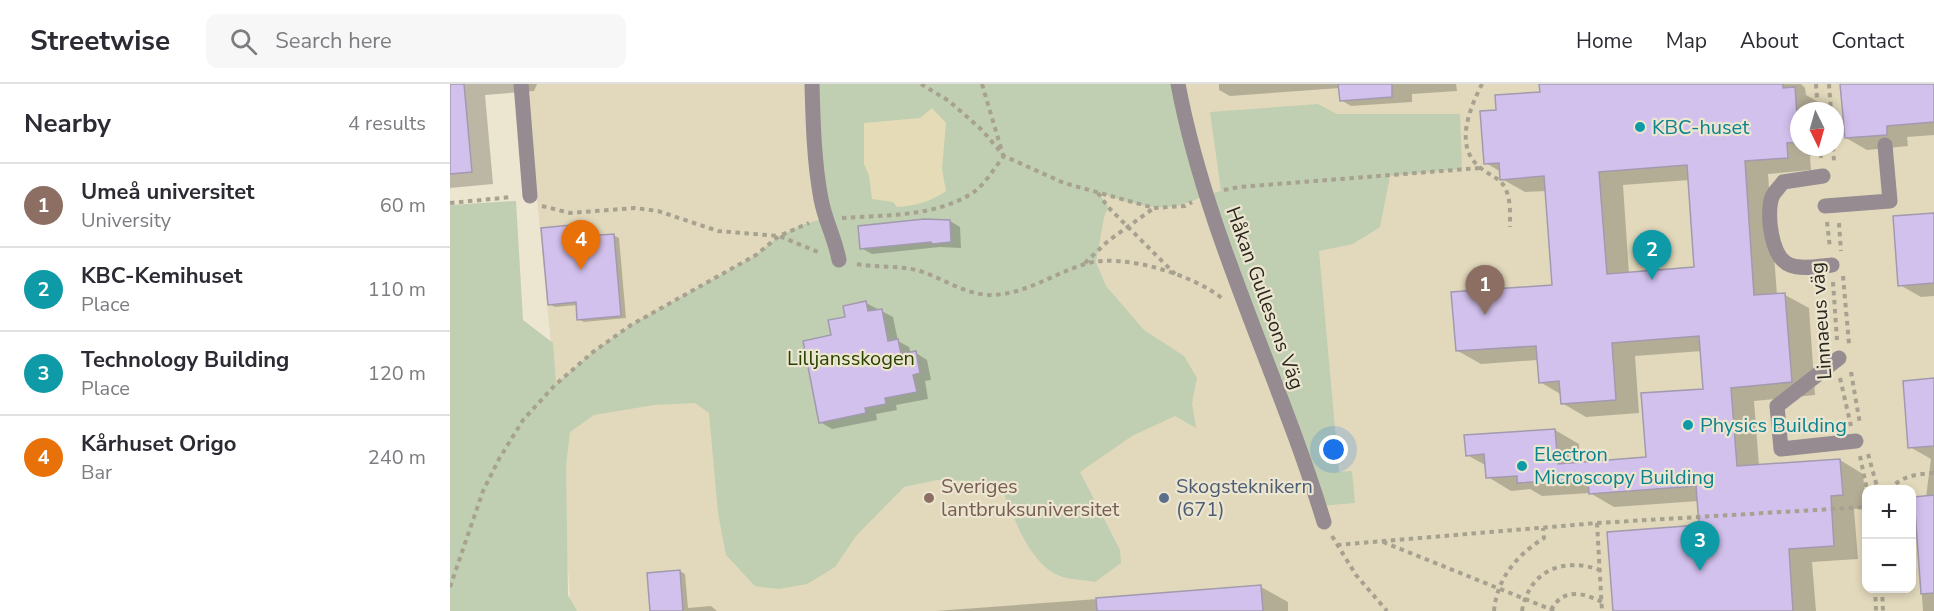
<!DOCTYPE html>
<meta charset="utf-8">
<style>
:root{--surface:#fff;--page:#f7f7f7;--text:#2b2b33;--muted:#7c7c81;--line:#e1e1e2;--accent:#111827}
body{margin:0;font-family:"Nunito Sans",sans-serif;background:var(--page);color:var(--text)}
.controls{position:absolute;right:18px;bottom:18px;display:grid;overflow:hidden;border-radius:12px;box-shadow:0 3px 9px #0003}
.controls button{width:54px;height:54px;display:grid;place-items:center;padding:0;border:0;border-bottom:2px solid var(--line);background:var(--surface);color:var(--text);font:30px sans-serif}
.compass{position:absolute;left:1340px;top:18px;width:54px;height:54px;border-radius:50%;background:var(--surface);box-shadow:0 3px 9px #0003;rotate:175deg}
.you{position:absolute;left:884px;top:366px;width:21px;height:21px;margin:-15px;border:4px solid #fff;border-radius:50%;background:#1a73e8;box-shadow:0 0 0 9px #1a73e833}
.badge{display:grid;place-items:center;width:39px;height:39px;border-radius:50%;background:var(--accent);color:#fff;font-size:20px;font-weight:700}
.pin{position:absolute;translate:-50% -50px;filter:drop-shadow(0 2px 3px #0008)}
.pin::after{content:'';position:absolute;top:32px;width:21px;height:18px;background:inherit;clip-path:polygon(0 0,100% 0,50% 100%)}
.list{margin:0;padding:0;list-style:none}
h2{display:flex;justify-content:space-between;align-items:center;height:78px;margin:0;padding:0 24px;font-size:26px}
h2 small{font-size:20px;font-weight:400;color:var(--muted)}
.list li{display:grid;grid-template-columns:39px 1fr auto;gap:18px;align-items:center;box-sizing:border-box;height:84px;padding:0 24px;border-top:2px solid var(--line)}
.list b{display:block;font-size:22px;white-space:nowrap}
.list p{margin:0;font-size:20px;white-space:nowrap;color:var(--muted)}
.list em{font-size:20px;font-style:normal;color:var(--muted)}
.icon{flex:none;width:33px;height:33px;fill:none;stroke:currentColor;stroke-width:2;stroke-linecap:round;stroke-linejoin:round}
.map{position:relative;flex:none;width:1484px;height:527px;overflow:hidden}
header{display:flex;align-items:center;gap:36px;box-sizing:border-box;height:84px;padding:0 30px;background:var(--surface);border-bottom:2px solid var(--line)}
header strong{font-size:28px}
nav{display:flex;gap:33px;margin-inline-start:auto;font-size:21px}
.search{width:420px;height:54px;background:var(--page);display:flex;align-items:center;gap:15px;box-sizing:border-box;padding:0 21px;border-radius:12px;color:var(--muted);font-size:22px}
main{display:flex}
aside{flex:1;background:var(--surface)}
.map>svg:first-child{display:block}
</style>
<header>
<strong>Streetwise</strong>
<div class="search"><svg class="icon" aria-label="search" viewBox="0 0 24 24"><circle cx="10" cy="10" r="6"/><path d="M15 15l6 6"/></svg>Search here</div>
<nav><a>Home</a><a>Map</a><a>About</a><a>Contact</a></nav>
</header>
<main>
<aside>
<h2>Nearby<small>4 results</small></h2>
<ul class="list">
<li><span class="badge" style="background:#8d6e63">1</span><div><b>Umeå universitet</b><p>University</p></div><em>60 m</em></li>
<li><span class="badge" style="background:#0f9aa8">2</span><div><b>KBC-Kemihuset</b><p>Place</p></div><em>110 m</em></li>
<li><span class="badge" style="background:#0f9aa8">3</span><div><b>Technology Building</b><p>Place</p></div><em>120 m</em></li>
<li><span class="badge" style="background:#e8710a">4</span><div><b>Kårhuset Origo</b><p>Bar</p></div><em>240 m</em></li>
</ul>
</aside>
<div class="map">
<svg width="1484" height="527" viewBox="0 0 1484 527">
<rect width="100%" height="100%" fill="#ece5cf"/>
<path fill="#e2d9bc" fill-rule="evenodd" d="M 76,0 L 1484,0 L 1484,527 L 121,527 L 105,301 ZM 1349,27 L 1385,27 L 1385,63 L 1349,63 ZM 1416,406 L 1462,406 L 1462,504 L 1416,504 Z"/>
<path fill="#c0ceb2" d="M 362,0 L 728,0 L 756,111 L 771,107 L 760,28 L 868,20 L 887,30 L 1010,30 L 1012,85 L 940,92 L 930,143 L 903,160 L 869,167 L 889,388 L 902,387 L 905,419 L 869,422 L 755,111 C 714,133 691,121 649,109 L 658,123 L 654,133 L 646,178 L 656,202 L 694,246 L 734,272 L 747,294 L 742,319 L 746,344 L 725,332 L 682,352 L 630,388 L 670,466 L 671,479 L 645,498 C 635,496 623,496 613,493 C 581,483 566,438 554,410 L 523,397 L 487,396 L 454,403 L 406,452 L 385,483 L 357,500 L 329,505 L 305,502 L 276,471 L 268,429 L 259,329 L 245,319 L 204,321 L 144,331 L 120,348 L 116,382 L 118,511 L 127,527 L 0,527 L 0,121 L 66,117 L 73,236 L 103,259 L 106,300 L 143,268 L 181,241 L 306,171 L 329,152 L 352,141 L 375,134 Z"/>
<path fill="#e5dbb6" d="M 482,24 L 496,39 L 492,85 L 496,107 C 483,117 464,122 447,123 L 443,118 L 422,115 L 419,92 L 414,80 L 414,39 L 470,34 Z"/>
<path fill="#0003" fill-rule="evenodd" d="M 0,0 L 87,0 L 84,7 L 35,11 L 43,100 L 0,104 Z
M 769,0 L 1006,0 L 1007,7 L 962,10 L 962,18 L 901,22 L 891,16 L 890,4 L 780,12 L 769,6 Z
M 1091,0 L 1351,0 L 1355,4 L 1356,11 L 1368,18 L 1369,27 L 1349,27 L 1349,63 L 1372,63 L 1372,71 L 1360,72 L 1361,86 L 1318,90 L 1327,211 L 1335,211 L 1359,224 L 1365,311 L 1304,317 L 1309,382 L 1390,376 L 1413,390 L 1416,424 L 1404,425 L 1408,475 L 1362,478 L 1366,527 L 1164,527 L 1251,442 L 1249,417 L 1164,423 L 1140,409 L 1092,412 L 1080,405 L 1061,407 L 1038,393 L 1037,382 L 1017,371 L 1105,346 L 1129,360 L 1130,380 L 1197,375 L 1255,306 L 1252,267 L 1185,272 L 1189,329 L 1136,333 L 1112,319 L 1112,311 L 1090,298 L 1088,276 L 1031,280 L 1008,267 L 1103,202 L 1096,107 L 1075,108 L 1052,95 L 1051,88 L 1036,79 L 1047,27 L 1091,9 ZM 1239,96 L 1246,185 L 1179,190 L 1173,101 Z
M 1402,0 L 1484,0 L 1484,51 L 1457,53 L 1458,62 L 1417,66 L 1396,54 Z
M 1484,130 L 1484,212 L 1471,213 L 1450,201 Z
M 500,137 L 510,143 L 511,164 L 490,163 L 422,170 L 411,164 Z
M 121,143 L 127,146 L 127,154 L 163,151 L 169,154 L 176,234 L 134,238 L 128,235 L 127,221 L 105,223 L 99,220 Z
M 416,219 L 443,233 L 448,257 L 459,263 L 461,270 L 466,269 L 477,276 L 481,296 L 475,297 L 478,315 L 446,321 L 447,326 L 426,330 L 427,336 L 382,345 L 370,338 L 383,253 L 396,234 Z
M 1484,296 L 1484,527 L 1473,527 L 1465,414 L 1476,413 L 1481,375 L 1460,363 Z
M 230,487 L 235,490 L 238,524 L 261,522 L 267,527 L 201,527 Z
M 811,503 L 838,518 L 838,527 L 485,527 Z"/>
<path fill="#d3c1ed" stroke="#a29aae" stroke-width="1.5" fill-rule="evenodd" d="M 0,0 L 14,0 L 22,88 L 0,90 Z
M 888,0 L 942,0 L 942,13 L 890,17 Z
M 1089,0 L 1333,0 L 1333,4 L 1345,3 L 1349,58 L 1337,59 L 1338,74 L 1295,77 L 1304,211 L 1335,209 L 1342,298 L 1281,304 L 1287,382 L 1390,375 L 1393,411 L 1381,412 L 1384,462 L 1339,465 L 1343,527 L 1163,527 L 1157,448 L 1249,441 L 1246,402 L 1139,410 L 1138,395 L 1067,399 L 1067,392 L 1036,394 L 1034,370 L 1016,372 L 1014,351 L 1105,345 L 1108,380 L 1196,373 L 1191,309 L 1253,305 L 1249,252 L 1162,259 L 1166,316 L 1111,320 L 1109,297 L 1089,299 L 1086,262 L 1006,267 L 1001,208 L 1102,201 L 1094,92 L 1050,96 L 1049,79 L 1034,80 L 1030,27 L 1046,26 L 1045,11 L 1090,8 ZM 1237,81 L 1244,183 L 1157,190 L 1149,88 Z
M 1390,0 L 1484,0 L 1484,38 L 1437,42 L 1437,51 L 1395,54 Z
M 1484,129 L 1484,199 L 1448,202 L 1443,132 Z
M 474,135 L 500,136 L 501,158 L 482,160 L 481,158 L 410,165 L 408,142 Z
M 121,141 L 122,153 L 164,150 L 171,232 L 127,236 L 126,218 L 98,221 L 91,144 Z
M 416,217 L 418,227 L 432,225 L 438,257 L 448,255 L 451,270 L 466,267 L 470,289 L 463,291 L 467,308 L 435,314 L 436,320 L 415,324 L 416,329 L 369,339 L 353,257 L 381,251 L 378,236 L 395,233 L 393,222 Z
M 1484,294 L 1484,362 L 1458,364 L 1453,297 Z
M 1484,411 L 1484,509 L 1471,510 L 1464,413 Z
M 230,486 L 233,527 L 200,527 L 197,489 Z
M 811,501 L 813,527 L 647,527 L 646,514 Z"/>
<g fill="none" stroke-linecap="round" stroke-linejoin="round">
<path stroke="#a7a190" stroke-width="4" stroke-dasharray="4.5 4.5" stroke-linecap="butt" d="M 471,0 L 499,17 L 532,46 L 554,72 L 614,99 L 704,124 L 735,122 L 742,118
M 532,0 L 553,71
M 1032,0 C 1019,26 1003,64 1032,85 C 1041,92 1052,95 1056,106 C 1061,117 1060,132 1060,143
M 1366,0 L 1368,27
M 1379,0 L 1381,27
M 1370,63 L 1371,74
M 1383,63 L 1384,77
M 774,106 L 789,103 L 1030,84
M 648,109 L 658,123 L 725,190
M 0,119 L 62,113
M 92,122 L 120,129 L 185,124 L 208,127 L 268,147 L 329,152 L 368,168
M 392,134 C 436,131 486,133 524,108 C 535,100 545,83 554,72
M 1377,138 L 1380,164
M 1389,139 L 1391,167
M 635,179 L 658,157 L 704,124
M 407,180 C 427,184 450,181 470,187 C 495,195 517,212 544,211 C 577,209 603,190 635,180 C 672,168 744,191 773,215
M 1393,192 L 1399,260
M 1383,198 L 1387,256
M 1401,288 L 1410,340
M 1390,294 L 1401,342
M 1418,370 L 1428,406
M 1410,372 L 1417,406
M 1439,406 C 1451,392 1466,390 1484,389
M 1147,439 L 1152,527
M 882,452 L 906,491 L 937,527
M 933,458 L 1105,527
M 887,461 L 1147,439 L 1416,423
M 0,503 L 33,407 L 49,375 L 73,336 L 105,301 L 143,268 L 181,241 L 306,171 L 329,152 L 359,139
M 1425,504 L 1426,527
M 1432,504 L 1433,527
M 1101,526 C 1113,504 1132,508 1152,518
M 1044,527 C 1047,494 1067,471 1094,454 L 1093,444
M 1072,527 C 1079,486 1114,473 1150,486"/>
<path stroke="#958b90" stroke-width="15" d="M 71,0 L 80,112
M 362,0 C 363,38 364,78 371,115 C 375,137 385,154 389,176
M 728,0 C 757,153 829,290 874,438
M 1373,92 L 1333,98 C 1330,103 1324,108 1322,113 C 1316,130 1321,174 1340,181 C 1352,186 1369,182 1382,181
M 1375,122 L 1440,117 L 1435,61
M 1389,274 L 1327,322 L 1331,365 L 1406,357"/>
</g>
<g fill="#0f9aa8" stroke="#ece5cf" stroke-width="2">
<circle cx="1190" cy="43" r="6"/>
<circle cx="1238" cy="341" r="6"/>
<circle cx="1072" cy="382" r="6"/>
</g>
<circle fill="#8d6e63" stroke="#ece5cf" stroke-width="2" cx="479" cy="414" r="6"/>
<circle fill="#5c6f8a" stroke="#ece5cf" stroke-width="2" cx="714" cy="414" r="6"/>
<g text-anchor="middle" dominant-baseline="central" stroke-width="4.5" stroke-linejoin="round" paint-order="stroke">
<g font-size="20" fill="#0d838f" stroke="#ece5cf" text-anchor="start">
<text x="1202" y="43">KBC-huset</text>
<text x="1250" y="341">Physics Building</text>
<text x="1084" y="370">Electron<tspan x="1084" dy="23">Microscopy Building</tspan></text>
</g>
<g font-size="20" fill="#29261e" stroke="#ece5cf">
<text transform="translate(815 214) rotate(70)">Håkan Gullesons Väg</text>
<text transform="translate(1371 237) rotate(-94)">Linnaeus väg</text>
</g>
<g font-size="20" fill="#2a4300" stroke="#ece5cf">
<text x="401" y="274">Lilljansskogen</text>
</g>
<g font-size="20" fill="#785e54" stroke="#ece5cf" text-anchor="start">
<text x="491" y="402">Sveriges<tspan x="491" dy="23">lantbruksuniversitet</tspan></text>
</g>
<g font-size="20" fill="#4e5e75" stroke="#ece5cf" text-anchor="start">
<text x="726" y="402">Skogsteknikern<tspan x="726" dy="23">(671)</tspan></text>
</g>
</g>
</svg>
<div class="controls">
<button>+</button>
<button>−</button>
</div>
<svg class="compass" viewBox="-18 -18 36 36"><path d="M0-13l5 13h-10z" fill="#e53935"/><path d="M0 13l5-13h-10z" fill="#7c7c81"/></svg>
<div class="you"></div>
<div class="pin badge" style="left:1035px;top:231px;background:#8d6e63">1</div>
<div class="pin badge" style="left:1202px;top:196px;background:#0f9aa8">2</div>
<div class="pin badge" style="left:1250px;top:487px;background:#0f9aa8">3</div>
<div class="pin badge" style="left:131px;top:186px;background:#e8710a">4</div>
</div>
</main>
